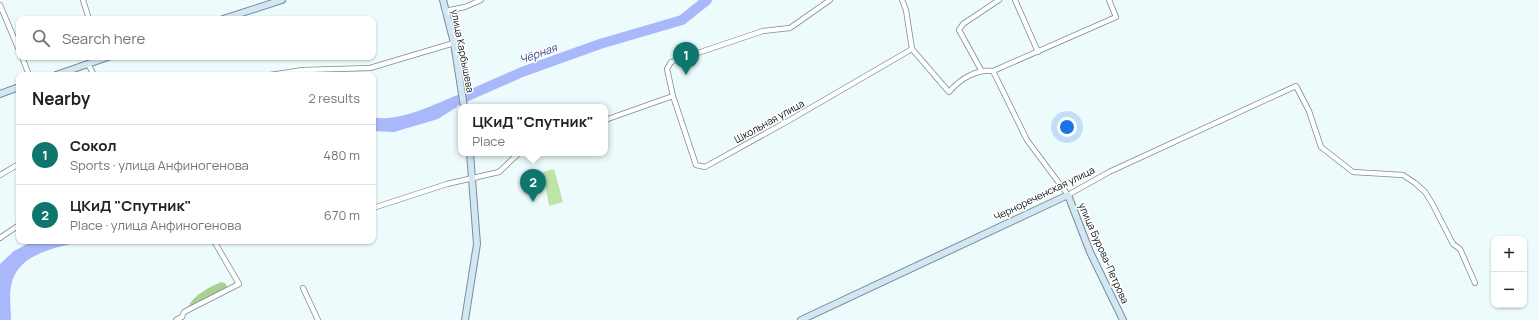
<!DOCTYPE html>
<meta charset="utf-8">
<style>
:root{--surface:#fff;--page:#f6f6f6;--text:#222;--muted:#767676;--line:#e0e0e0;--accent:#0f766e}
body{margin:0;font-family:Manrope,sans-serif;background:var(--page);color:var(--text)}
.controls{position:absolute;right:12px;bottom:12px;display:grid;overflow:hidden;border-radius:8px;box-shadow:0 1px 3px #0004}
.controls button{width:36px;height:36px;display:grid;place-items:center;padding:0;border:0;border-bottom:1px solid var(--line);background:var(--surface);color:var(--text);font:20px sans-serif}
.you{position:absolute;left:1067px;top:127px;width:14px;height:14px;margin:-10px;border:3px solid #fff;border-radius:50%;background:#1a73e8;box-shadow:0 0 0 6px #1a73e833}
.badge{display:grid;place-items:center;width:26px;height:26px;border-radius:50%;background:var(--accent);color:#fff;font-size:13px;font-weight:700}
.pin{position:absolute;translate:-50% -33px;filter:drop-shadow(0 1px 2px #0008)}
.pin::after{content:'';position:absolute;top:21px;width:14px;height:12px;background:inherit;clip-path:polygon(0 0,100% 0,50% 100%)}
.popup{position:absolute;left:458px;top:104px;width:150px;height:52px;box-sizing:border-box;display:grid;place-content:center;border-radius:8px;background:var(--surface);filter:drop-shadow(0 1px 3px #0005);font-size:13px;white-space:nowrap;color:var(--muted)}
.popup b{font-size:15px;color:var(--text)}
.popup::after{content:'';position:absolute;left:50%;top:100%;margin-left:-8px;border:8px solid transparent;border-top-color:var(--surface)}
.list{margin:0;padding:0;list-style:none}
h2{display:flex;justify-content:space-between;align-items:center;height:52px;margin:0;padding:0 16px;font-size:17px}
h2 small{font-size:13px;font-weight:400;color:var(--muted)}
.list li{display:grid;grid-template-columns:26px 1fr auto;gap:12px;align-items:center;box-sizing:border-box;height:60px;padding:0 16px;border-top:1px solid var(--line)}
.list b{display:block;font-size:15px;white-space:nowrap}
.list p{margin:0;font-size:13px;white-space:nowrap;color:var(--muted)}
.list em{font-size:13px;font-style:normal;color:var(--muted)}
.icon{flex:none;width:22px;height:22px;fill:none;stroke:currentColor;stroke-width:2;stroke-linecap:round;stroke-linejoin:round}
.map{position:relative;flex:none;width:1539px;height:320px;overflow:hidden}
.search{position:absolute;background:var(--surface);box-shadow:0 1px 3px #0004;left:16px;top:16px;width:360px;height:44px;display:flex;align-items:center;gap:10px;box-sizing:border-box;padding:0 14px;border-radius:8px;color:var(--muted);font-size:15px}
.panel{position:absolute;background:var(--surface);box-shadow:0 1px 3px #0004;left:16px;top:72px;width:360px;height:172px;border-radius:8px}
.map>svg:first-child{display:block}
</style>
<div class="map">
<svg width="1539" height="320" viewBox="0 0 1539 320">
<rect width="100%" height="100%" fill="#eefbfd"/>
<path fill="#bde5a7" d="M 554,169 L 563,202 L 549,206 L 543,172 Z"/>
<path fill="#a8d192" d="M 221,282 L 225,283 L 228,288 L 190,310 L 188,307 C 194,294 209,288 221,282 Z"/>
<path fill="#a9b8fa" d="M 455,96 L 457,107 L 438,119 L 394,132 L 373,131 L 373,117 C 397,123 433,105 455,96 Z
M 33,241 L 83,241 C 56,248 17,253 11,286 C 9,296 11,309 11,320 L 0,320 L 0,264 L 14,251 Z"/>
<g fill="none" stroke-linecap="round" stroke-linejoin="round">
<path stroke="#a9b8fa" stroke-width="10" d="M 445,106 L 522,72 L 600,44 L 682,20 L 707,0"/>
<defs>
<path id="street" d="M 83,0 L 89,19
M 902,0 L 906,10 L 912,49 L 949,92 C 960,79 976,69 993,71
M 1015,0 L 1038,52
M 1109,0 L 1116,17 L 993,71 L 1027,140 L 1068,195 L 1109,172 L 1296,86 L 1309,111 L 1321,147 L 1353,172 L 1403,175 L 1415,183 L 1425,192 L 1432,203 L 1453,244 L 1460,249 L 1475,283
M 0,5 L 19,50
M 445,11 L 465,7 L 481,0
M 22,57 L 29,75
M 88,64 L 94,75
M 981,70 L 959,30 L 963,24 L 999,0
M 270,75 L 303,70 L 370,68 L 454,43
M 673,96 L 696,165 L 705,167 L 788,121 L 912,49
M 605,120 L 673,96 L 667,69 L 671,62 L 763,31 L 790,28 L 830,0
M 0,175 L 19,164
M 373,208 L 447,184 L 499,172 L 519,153
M 0,238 L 19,225
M 303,288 L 318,320
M 176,320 L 182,317 L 184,312 L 188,310 L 239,284 L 214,241"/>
<path id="secondary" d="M 443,0 L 454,43 L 464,107
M 223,19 L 282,0
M 56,75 L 108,57
M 0,94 L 19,87
M 465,320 L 477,244 L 470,153
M 801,320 L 1068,195 L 1090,252 L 1123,320"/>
</defs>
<use href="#street" stroke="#7f8b8c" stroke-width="6"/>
<use href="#secondary" stroke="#7f8b8c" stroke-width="8"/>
<use href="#street" stroke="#fff" stroke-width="4.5"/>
<use href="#secondary" stroke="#d2e7f6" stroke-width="6"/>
</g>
<g text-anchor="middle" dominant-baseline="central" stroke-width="3" stroke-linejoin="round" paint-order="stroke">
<g font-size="10" fill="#0d1112" stroke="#fff">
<text transform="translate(463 51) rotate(79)">улица Карбышева</text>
<text transform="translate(769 121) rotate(-29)">Школьная улица</text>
<text transform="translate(1044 193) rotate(-26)">Чернореченская улица</text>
<text transform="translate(1104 253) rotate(66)">улица Бурова-Петрова</text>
</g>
<g font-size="11" font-style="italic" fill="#353d89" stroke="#fff">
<text transform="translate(538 53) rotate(-20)">Чёрная</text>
</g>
</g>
</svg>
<div class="controls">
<button>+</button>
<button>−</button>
</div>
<div class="you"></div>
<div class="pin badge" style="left:686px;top:75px">1</div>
<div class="pin badge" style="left:533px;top:202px">2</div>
<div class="popup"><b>ЦКиД &quot;Спутник&quot;</b>Place</div>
<div class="search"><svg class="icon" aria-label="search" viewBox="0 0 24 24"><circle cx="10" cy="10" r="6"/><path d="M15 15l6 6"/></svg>Search here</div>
<section class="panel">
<h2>Nearby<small>2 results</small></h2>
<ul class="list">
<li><span class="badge">1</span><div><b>Сокол</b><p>Sports · улица Анфиногенова</p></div><em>480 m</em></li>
<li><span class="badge">2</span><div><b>ЦКиД &quot;Спутник&quot;</b><p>Place · улица Анфиногенова</p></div><em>670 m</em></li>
</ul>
</section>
</div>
